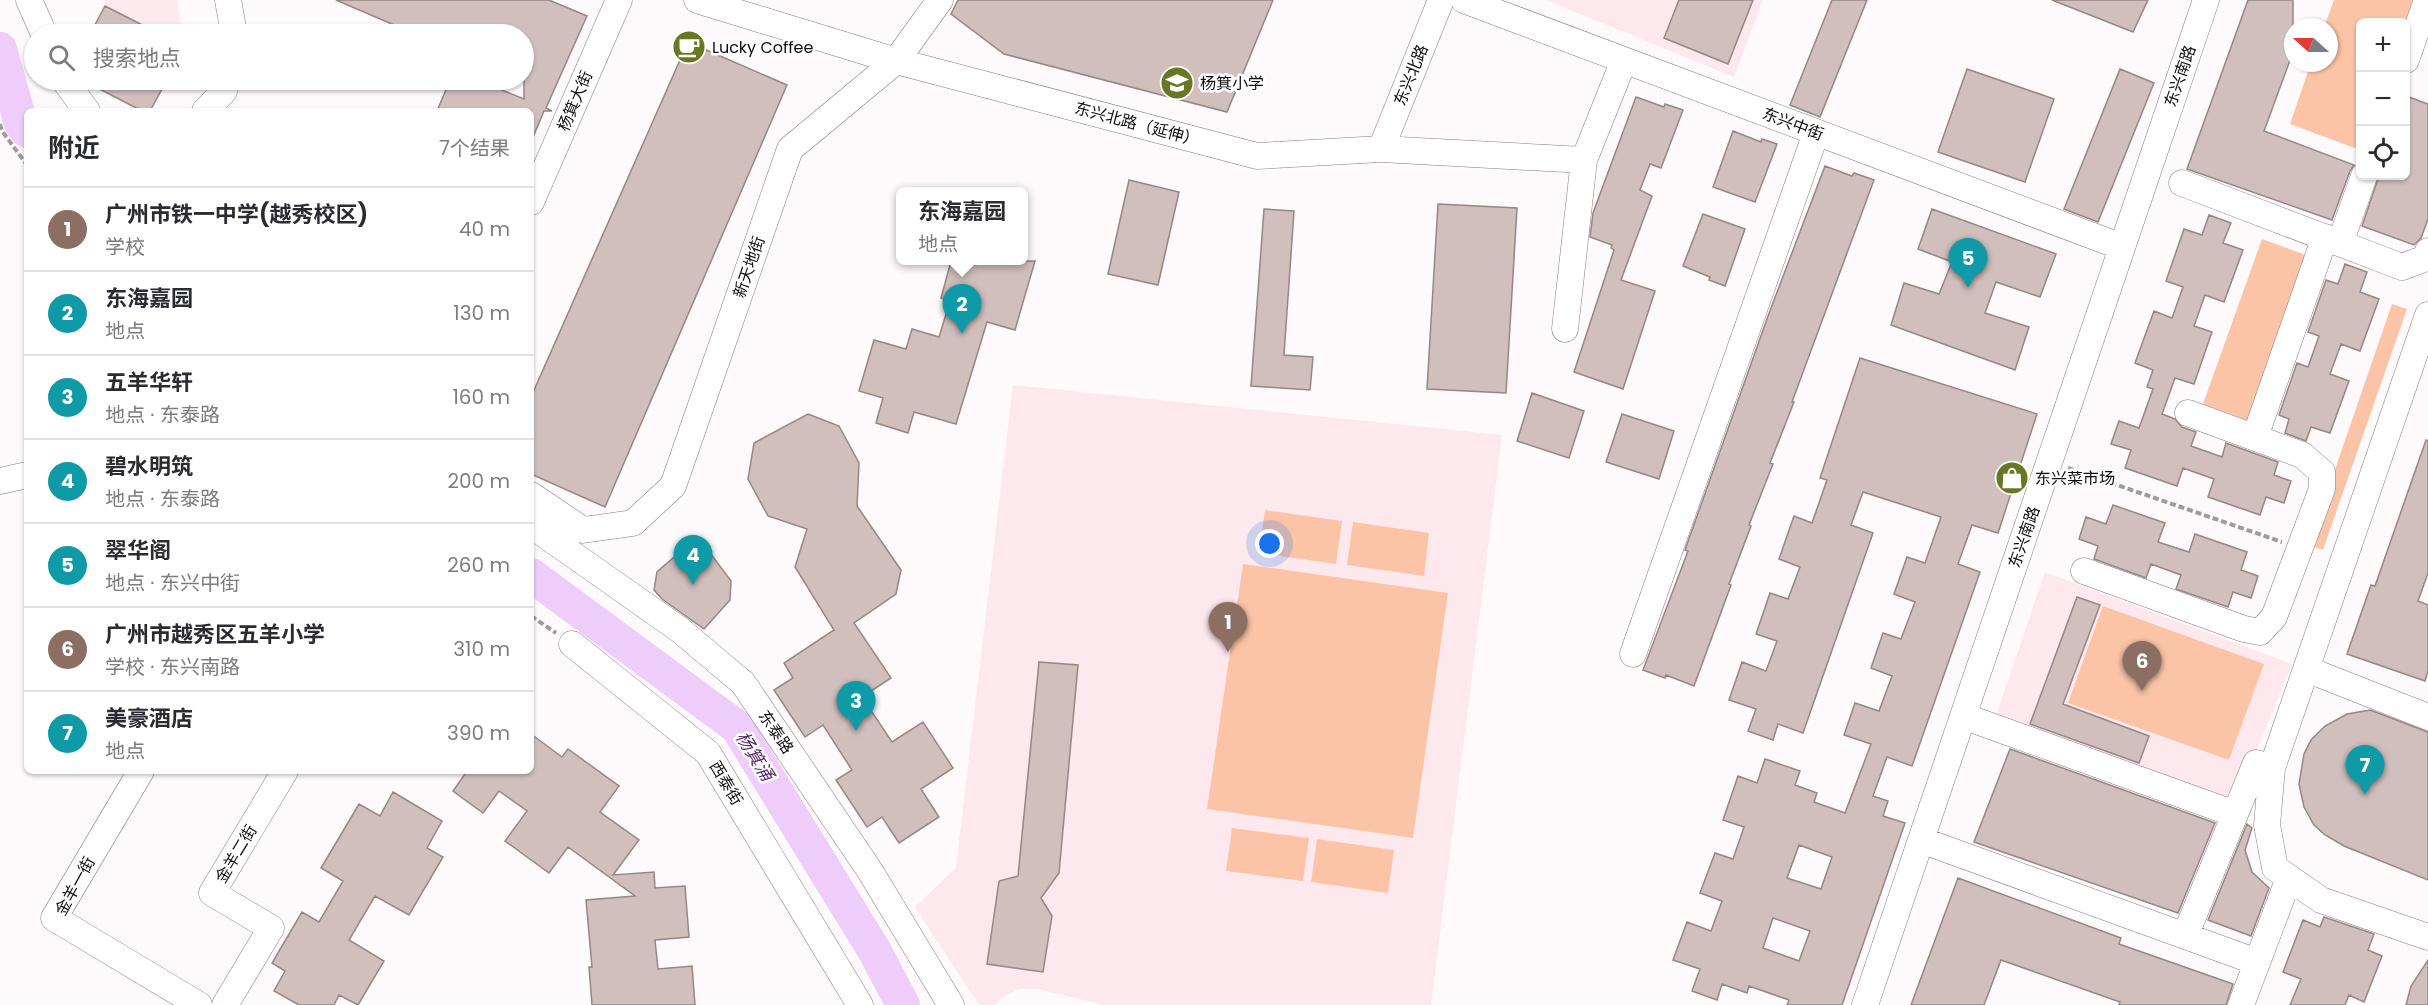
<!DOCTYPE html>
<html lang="zh">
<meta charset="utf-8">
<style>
:root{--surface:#fff;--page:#f2f2f3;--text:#2b2b33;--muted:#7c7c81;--line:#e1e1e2;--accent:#1a73e8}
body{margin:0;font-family:Poppins,"Noto Sans SC",sans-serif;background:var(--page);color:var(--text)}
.controls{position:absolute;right:18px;top:18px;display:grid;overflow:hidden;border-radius:9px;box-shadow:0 2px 4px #0004}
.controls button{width:54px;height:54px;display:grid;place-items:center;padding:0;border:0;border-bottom:2px solid var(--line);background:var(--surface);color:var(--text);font:30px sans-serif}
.compass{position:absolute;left:2284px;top:18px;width:54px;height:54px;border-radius:50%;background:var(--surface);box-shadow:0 2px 4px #0004;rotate:291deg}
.you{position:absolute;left:1270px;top:544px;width:21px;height:21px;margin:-15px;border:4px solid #fff;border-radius:50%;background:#1a73e8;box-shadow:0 0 0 9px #1a73e833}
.badge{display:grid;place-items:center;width:39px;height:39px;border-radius:50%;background:var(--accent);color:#fff;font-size:20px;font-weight:700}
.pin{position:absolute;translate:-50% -50px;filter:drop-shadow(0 2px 3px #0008)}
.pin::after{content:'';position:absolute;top:32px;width:21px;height:18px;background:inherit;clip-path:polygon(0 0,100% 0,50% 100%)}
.popup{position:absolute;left:896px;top:187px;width:132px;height:78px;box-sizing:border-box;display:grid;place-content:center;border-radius:9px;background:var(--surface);filter:drop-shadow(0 2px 4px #0005);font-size:20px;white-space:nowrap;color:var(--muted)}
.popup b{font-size:22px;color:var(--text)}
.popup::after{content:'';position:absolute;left:50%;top:100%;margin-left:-12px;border:12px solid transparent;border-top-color:var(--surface)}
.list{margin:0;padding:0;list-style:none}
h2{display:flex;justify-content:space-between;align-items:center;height:78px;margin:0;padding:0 24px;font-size:26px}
h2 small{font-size:20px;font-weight:400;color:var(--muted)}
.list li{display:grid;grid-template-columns:39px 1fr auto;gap:18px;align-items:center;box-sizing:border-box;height:84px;padding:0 24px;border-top:2px solid var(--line)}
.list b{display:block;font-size:22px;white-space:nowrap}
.list p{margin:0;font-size:20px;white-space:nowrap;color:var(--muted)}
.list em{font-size:20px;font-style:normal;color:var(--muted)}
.icon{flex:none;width:33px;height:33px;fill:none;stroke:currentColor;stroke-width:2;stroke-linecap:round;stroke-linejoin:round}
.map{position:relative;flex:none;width:2428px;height:1005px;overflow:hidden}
.search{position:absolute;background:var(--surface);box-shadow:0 2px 4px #0004;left:24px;top:24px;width:510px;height:66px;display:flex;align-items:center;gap:15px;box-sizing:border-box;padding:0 21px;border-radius:33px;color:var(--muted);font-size:22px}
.panel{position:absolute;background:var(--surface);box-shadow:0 2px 4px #0004;left:24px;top:108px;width:510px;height:666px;border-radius:9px}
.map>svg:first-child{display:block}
</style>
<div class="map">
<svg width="2428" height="1005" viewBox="0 0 2428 1005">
<rect width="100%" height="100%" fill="#fefafb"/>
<path fill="#fde8ed" d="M 104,0 L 177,0 L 182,34 L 160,34 L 105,6 Z
M 1546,0 L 1763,0 L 1734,77 Z
M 1013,385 L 1502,435 L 1431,1005 L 1104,1005 L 1038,989 L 1019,989 L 1000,999 L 994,1005 L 979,1005 L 915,907 L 956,868 Z
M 2045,572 L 2292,664 L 2234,806 L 1995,719 Z"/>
<path fill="#fbc4a7" d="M 2334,0 L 2413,0 L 2405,22 L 2360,22 L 2360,150 L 2290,124 L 2311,63 L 2329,63 L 2329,27 L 2324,27 Z
M 2262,239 L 2308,256 L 2249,421 L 2203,404 Z
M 2392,304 L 2407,309 L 2323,550 L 2309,545 Z
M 1265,510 L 1342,521 L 1336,564 L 1259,553 Z
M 1353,522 L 1429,533 L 1424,576 L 1347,565 Z
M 1243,564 L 1448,593 L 1413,838 L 1207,809 Z
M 2103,606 L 2264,664 L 2229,760 L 2068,703 Z
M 1232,828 L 1309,838 L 1303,881 L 1226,871 Z
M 1317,839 L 1394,850 L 1388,893 L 1311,882 Z"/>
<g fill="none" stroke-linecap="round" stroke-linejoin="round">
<path stroke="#eecdfa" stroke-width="34" d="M 0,49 L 21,124 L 27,131
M 531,575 L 737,727 L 874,950 L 903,1005"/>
</g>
<path fill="#d0bfbd" stroke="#968684" stroke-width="1.5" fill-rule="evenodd" d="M 336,0 L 549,0 L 587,16 L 546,108 L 552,111 L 544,111 L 531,142 L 531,111 L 437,111 L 450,80 L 477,80 L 524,99 L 524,34 L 415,34 Z
M 958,0 L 1273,0 L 1227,112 L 1004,54 L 951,14 Z
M 1679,0 L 1753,0 L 1728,64 L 1664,38 Z
M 1832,0 L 1867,0 L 1820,117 L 1790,105 Z
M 2052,0 L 2148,0 L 2133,32 Z
M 2248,0 L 2293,0 L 2293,52 L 2264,131 L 2354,165 L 2350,171 L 2332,220 L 2187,169 Z
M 105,6 L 160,34 L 90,34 Z
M 688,42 L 787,85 L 605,507 L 531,474 L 531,397 Z
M 1967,69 L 2054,99 L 2025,182 L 1938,152 Z
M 2120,69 L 2154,83 L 2098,222 L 2064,209 Z
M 82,80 L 167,80 L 150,111 L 142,111 Z
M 1636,97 L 1664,107 L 1665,104 L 1683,110 L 1661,168 L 1650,164 L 1640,190 L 1652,196 L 1621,280 L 1655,291 L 1623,389 L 1574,372 L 1614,250 L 1611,248 L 1612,245 L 1590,237 L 1593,213 Z
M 2409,97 L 2428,104 L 2428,219 L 2421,238 L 2414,245 L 2362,226 L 2379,176 L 2406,176 L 2406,105 Z
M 1733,131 L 1761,142 L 1762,139 L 1777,144 L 1755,202 L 1713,187 Z
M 1825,166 L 1852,176 L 1854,173 L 1874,180 L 1792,402 L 1794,402 L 1770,463 L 1773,464 L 1749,525 L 1751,526 L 1729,584 L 1731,585 L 1694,686 L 1666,675 L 1665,678 L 1643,670 L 1688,551 L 1685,550 L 1768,316 Z
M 1129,180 L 1179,192 L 1158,285 L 1108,274 Z
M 1438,204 L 1517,208 L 1506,393 L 1427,389 Z
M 1264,209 L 1294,211 L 1284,355 L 1313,357 L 1310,390 L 1251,386 Z
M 1932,209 L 2056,254 L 2040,297 L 1996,282 L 1985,313 L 2029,327 L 2015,370 L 1891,325 L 1904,283 L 1939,294 L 1952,262 L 1918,249 Z
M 1703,214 L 1745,229 L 1725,286 L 1709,280 L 1710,277 L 1683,266 Z
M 2209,215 L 2231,223 L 2223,243 L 2243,250 L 2224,302 L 2205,295 L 2194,326 L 2212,332 L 2194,384 L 2175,378 L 2162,414 L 2175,419 L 2182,427 L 2196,432 L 2191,446 L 2222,457 L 2226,443 L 2278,462 L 2274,475 L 2291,481 L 2284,503 L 2266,497 L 2260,515 L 2208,497 L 2214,479 L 2183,468 L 2177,486 L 2125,468 L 2131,450 L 2111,444 L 2119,421 L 2139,428 L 2153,389 L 2147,387 L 2153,370 L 2135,363 L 2154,311 L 2172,318 L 2183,287 L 2166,281 L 2184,229 L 2202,235 Z
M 951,261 L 963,265 L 964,261 L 1035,261 L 1015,330 L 987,322 L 956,424 L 914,412 L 908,433 L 876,423 L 883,398 L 859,391 L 874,340 L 906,349 L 912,329 L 939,337 L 950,301 L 941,298 Z
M 2345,264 L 2367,272 L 2360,292 L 2379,299 L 2360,351 L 2341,344 L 2330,374 L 2349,381 L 2330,433 L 2311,427 L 2306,441 L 2285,433 L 2289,419 L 2279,415 L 2297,363 L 2308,367 L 2319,336 L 2308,332 L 2326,280 L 2338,284 Z
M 1860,358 L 2037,414 L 1998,533 L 1972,525 L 1958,564 L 1980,572 L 1912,766 L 1887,757 L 1873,796 L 1888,801 L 1883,816 L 1905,823 L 1842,1005 L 1787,1005 L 1789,1000 L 1749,986 L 1747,993 L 1722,984 L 1717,1000 L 1692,991 L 1700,969 L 1673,960 L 1687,922 L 1711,931 L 1722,901 L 1700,893 L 1715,853 L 1733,859 L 1744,827 L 1723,820 L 1738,776 L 1757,783 L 1765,759 L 1800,771 L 1795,785 L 1817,793 L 1814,802 L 1845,813 L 1871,744 L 1844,735 L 1855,703 L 1879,711 L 1892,676 L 1871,668 L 1883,633 L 1901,639 L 1915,602 L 1894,594 L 1907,557 L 1925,563 L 1941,517 L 1863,492 L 1851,525 L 1873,533 L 1803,733 L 1778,724 L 1773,740 L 1748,731 L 1756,709 L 1729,700 L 1742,662 L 1766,671 L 1777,641 L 1756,634 L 1770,593 L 1788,599 L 1800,567 L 1779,559 L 1794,516 L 1812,523 L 1827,480 L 1820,478 ZM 1799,845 L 1832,857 L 1821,889 L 1787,878 ZM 1773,918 L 1810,931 L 1799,961 L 1763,948 Z
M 1532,393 L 1584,411 L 1569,458 L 1517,441 Z
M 808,414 L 839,426 L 859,463 L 857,506 L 901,570 L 896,594 L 854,623 L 891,678 L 862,697 L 892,742 L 923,722 L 953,768 L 921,789 L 939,817 L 899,843 L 882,817 L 867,827 L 836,780 L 852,770 L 823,725 L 805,737 L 774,690 L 793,678 L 784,663 L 834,630 L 795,567 L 807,529 L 768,516 L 748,479 L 754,443 Z
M 1622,414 L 1674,431 L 1659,479 L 1606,462 Z
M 2426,440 L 2428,441 L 2428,573 L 2418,601 L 2428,605 L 2428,671 L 2425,681 L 2347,654 L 2371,585 L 2375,586 Z
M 2113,505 L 2165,523 L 2158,542 L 2189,552 L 2195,534 L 2247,552 L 2241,570 L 2258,576 L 2251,598 L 2233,592 L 2228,607 L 2176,589 L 2181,575 L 2151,564 L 2146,578 L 2094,559 L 2098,546 L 2079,539 L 2086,517 L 2106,524 Z
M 690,543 L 708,550 L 731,581 L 730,600 L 704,629 L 662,599 L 654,590 L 657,572 Z
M 2077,597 L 2100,605 L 2063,704 L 2149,736 L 2139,763 L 2030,724 Z
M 1039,662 L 1078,665 L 1059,873 L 1041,898 L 1052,916 L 1043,972 L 987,964 L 999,881 L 1018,876 Z
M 2370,710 L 2428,732 L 2428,880 L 2344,846 L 2325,835 L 2314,825 L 2304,807 L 2299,784 L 2304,754 L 2311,740 L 2325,726 L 2347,714 Z
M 531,734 L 562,757 L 568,749 L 619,786 L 600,812 L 639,840 L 613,875 L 654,872 L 655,888 L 685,886 L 689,937 L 655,940 L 658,969 L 692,966 L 695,1005 L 592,1005 L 589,967 L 592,967 L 586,900 L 635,896 L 568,847 L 549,873 L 505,841 L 527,811 L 499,791 L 483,813 L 453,791 L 467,771 L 531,771 Z
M 2010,749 L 2215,823 L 2178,913 L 1974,842 Z
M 393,792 L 442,821 L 427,848 L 443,857 L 409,915 L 375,896 L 349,940 L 384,961 L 358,1005 L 339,995 L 334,1005 L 299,1005 L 274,991 L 285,971 L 272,963 L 302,912 L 319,922 L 343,881 L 321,868 L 359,804 L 380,816 Z
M 2247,824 L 2252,828 L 2245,850 L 2252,872 L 2269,888 L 2251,936 L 2208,920 Z
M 1958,878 L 2121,938 L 2119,944 L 2233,984 L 2226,1005 L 2119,1005 L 2120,1002 L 2001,960 L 1984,1005 L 1911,1005 Z
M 2324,917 L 2374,934 L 2368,950 L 2382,956 L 2364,1002 L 2349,995 L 2345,1005 L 2290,1005 L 2301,979 L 2283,972 L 2303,920 L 2320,927 Z
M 2428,960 L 2428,1005 L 2406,1005 L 2411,986 Z"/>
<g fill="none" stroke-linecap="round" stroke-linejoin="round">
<defs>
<path id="minor" d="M 29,0 L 44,34
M 228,0 L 234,34
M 697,0 L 896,61 L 1257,156 L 1381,149 L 1584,160
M 1464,0 L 2122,247
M 2406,60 L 2427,0
M 64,80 L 87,111
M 205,111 L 224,91 L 227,80
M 1381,149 L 1441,0
M 2182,183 L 2402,267 L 2426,258 L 2428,251
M 531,202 L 619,0
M 2340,243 L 2364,176
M 2428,315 L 2272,768 L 2267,825 L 2275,868 L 2321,900 L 2428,937
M 1565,329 L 1584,160 L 1624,60
M 2255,437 L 2325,237
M 0,481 L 27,475
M 531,495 L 583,530 L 633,523 L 673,486 L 790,149 L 896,61 L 940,0
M 531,525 L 680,630 L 743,683 L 870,871 L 951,1005
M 2084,571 L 2244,629 L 2260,632 L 2274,617 L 2322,489 L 2322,472 L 2302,455 L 2188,413
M 572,644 L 708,753 L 860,1005
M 1633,654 L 1816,133
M 2306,669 L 2428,717
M 1963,716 L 2235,814
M 141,771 L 54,918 L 199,1005
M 1921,840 L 2257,962
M 2185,936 L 2256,763 L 2272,768
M 225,1005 L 271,928 L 212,893 L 285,771
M 1865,1005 L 2206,0
M 2241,1005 L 2289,878"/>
</defs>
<use href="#minor" stroke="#8a7b7e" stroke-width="27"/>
<path stroke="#9f9b9c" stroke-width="4" stroke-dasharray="6 3" stroke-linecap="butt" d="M 0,124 L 2,131 L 27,165
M 2068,468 L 2282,542
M 531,616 L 556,633"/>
<use href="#minor" stroke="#fff" stroke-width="26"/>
</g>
<defs>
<symbol id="cafe-disc" viewBox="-11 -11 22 22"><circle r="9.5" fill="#687724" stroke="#fff"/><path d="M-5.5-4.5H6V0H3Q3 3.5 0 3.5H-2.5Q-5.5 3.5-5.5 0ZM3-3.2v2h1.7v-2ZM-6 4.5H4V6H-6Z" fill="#fff"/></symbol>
<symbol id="school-disc" viewBox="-11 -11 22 22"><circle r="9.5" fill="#687724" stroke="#fff"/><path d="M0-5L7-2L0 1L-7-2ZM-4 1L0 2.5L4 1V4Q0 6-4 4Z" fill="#fff"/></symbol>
<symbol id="shop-disc" viewBox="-11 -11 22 22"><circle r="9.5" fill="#687724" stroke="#fff"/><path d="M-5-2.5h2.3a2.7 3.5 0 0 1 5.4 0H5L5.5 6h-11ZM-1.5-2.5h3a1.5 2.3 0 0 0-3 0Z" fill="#fff"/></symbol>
</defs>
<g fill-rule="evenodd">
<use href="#cafe-disc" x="670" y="28" width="38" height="38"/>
<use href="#school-disc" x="1158" y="64" width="38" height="38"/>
<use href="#shop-disc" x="1993" y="459" width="38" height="38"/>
</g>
<g text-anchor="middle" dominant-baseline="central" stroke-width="5" stroke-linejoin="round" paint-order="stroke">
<g font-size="16" fill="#110c0d" stroke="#fff" text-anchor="start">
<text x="712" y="47">Lucky Coffee</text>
<text x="1200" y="83">杨箕小学</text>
<text x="2035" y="478">东兴菜市场</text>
</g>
<g font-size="16" fill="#110c0d" stroke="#fff">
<text transform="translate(1411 75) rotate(-68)">东兴北路</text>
<text transform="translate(2180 76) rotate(-71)">东兴南路</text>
<text transform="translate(575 101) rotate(-67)">杨箕大街</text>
<text transform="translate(1137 124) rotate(15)">东兴北路（延伸）</text>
<text transform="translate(1793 124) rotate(21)">东兴中街</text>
<text transform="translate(749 267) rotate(-71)">新天地街</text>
<text transform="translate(2024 537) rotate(-71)">东兴南路</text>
<text transform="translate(776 732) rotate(56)">东泰路</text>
<text transform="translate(726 783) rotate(59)">西泰街</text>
<text transform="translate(236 854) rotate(-59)">金羊二街</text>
<text transform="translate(75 886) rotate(-61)">金羊一街</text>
</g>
<g font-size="18" font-style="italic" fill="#5b2a6c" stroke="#fff">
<text transform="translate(755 756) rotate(58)">杨箕涌</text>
</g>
</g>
</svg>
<div class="controls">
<button>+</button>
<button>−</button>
<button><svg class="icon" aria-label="locate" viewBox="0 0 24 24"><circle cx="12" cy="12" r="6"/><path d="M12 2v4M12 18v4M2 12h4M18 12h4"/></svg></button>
</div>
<svg class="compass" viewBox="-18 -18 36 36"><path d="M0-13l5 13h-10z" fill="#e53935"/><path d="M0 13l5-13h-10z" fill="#7c7c81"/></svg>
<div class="you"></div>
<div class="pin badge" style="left:1228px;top:652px;background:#8d6e63">1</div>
<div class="pin badge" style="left:962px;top:334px;background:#0f9aa8">2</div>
<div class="popup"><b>东海嘉园</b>地点</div>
<div class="pin badge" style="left:856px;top:731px;background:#0f9aa8">3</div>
<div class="pin badge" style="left:693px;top:585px;background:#0f9aa8">4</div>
<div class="pin badge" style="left:1968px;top:288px;background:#0f9aa8">5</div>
<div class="pin badge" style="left:2142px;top:691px;background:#8d6e63">6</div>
<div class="pin badge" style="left:2365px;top:795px;background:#0f9aa8">7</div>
<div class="search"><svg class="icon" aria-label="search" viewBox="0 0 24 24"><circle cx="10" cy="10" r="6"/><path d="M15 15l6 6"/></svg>搜索地点</div>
<section class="panel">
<h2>附近<small>7个结果</small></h2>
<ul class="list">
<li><span class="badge" style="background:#8d6e63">1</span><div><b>广州市铁一中学(越秀校区)</b><p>学校</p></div><em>40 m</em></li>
<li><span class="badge" style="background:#0f9aa8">2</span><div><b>东海嘉园</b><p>地点</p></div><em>130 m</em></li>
<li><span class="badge" style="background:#0f9aa8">3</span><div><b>五羊华轩</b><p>地点 · 东泰路</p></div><em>160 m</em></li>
<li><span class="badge" style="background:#0f9aa8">4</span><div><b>碧水明筑</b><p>地点 · 东泰路</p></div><em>200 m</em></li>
<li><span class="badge" style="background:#0f9aa8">5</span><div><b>翠华阁</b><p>地点 · 东兴中街</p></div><em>260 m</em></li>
<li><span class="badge" style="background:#8d6e63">6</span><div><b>广州市越秀区五羊小学</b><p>学校 · 东兴南路</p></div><em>310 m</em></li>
<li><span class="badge" style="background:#0f9aa8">7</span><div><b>美豪酒店</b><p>地点</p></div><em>390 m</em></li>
</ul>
</section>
</div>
